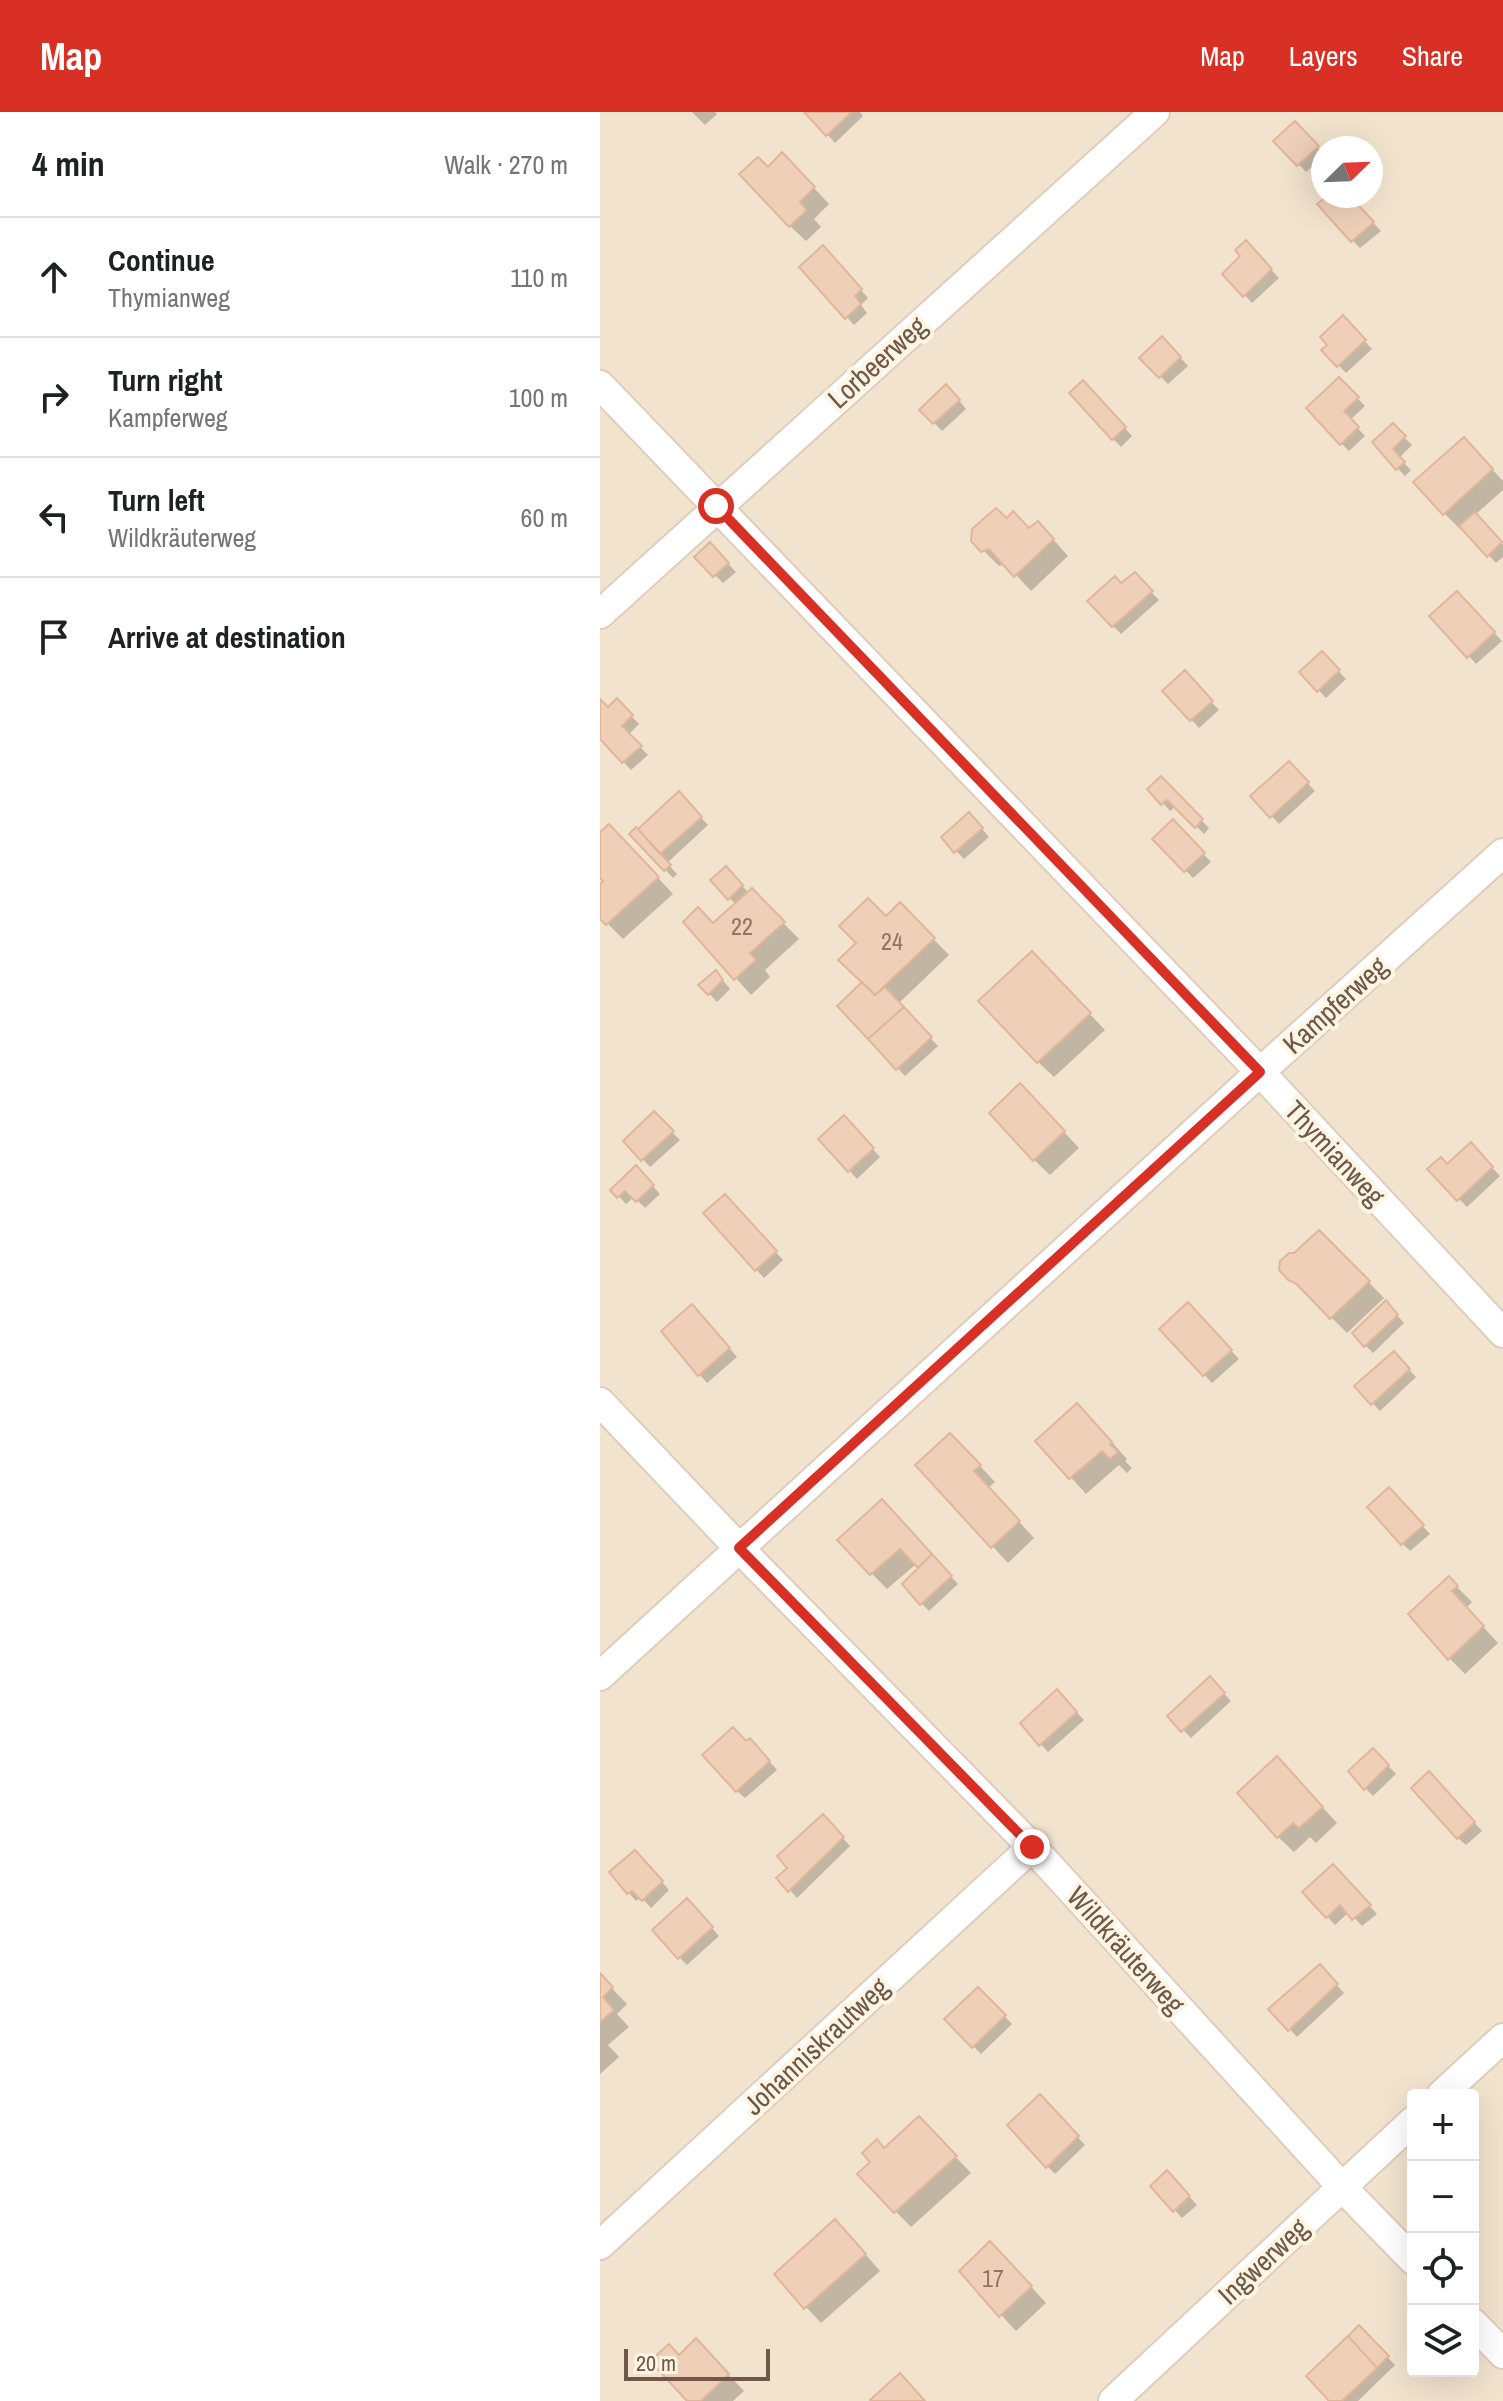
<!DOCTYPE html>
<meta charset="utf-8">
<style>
:root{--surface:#fff;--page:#f2f2f2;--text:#202124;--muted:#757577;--line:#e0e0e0;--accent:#d93025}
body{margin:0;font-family:"Archivo Narrow",sans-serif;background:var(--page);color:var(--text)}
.controls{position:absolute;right:24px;bottom:24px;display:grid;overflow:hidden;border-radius:8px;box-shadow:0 8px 32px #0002}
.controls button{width:72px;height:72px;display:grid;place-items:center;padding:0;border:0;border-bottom:2px solid var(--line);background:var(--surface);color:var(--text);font:40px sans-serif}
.compass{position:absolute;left:711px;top:24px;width:72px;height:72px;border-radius:50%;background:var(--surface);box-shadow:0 8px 32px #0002;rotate:67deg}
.scale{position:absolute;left:24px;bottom:20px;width:146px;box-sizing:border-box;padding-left:8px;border:4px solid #705748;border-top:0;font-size:22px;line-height:28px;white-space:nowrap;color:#705748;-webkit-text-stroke:6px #fef5e5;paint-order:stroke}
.stop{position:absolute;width:24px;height:24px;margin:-18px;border:6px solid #d93025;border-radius:50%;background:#fff}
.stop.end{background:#d93025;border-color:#fff;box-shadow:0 2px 8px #0008}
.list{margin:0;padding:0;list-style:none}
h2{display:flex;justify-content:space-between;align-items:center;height:104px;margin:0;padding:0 32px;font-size:34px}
h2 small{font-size:26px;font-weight:400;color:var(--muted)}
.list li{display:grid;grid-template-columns:52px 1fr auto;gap:24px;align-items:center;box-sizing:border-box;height:120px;padding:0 32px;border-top:2px solid var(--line)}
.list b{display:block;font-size:30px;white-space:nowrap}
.list p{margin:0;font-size:26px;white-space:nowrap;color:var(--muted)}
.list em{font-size:26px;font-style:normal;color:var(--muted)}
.icon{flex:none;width:44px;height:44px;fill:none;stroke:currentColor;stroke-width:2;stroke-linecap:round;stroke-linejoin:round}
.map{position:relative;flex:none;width:903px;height:2289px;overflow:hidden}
header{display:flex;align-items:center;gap:48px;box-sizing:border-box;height:112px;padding:0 40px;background:var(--accent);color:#fff}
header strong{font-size:38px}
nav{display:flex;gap:44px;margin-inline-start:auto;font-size:28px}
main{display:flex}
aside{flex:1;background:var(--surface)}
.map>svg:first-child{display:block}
</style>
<header>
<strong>Map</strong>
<nav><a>Map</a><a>Layers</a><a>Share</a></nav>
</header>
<main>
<aside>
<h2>4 min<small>Walk · 270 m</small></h2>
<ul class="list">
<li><svg class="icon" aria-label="ahead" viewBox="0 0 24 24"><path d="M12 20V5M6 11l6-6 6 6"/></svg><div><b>Continue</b><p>Thymianweg</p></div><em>110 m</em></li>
<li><svg class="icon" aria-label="right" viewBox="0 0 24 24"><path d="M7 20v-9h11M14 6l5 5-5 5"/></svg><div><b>Turn right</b><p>Kampferweg</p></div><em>100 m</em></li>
<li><svg class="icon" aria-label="left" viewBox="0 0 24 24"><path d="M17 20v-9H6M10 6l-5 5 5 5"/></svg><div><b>Turn left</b><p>Wildkräuterweg</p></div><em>60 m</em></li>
<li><svg class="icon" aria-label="arrive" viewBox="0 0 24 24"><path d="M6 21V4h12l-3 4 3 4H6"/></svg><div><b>Arrive at destination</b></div></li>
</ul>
</aside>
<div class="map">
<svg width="903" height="2289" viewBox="0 0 903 2289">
<rect width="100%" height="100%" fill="#fbf1df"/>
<path fill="#f2e3ce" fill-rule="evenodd" d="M 0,0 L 903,0 L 903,2289 L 0,2289 ZM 723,36 L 771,36 L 771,84 L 723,84 ZM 813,1983 L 873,1983 L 873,2259 L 813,2259 Z"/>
<path fill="#0003" d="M 92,0 L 115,0 L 117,2 L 105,13 Z
M 207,0 L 260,0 L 263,4 L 235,31 Z
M 695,12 L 723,41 L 723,45 L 706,60 L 676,29 Z
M 168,58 L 198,59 L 229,92 L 214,107 L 221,115 L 206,129 L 190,114 Z
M 730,84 L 749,84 L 781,119 L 760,136 L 752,128 Z
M 653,139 L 679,166 L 652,191 L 625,162 Z
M 230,144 L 268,186 L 261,193 L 267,201 L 254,213 L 247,205 Z
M 743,206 L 772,237 L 746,261 L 724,238 Z
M 562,226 L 588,254 L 568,272 L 542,246 Z
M 739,267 L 765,294 L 750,308 L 765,324 L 749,339 L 741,331 Z
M 491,278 L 532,324 L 521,335 L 513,327 Z
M 354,282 L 366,297 L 342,319 L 322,298 Z
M 793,314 L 812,333 L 799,346 L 811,358 L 805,364 L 774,331 Z
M 879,343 L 903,369 L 903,378 L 875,403 L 903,433 L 903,445 L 896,451 L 862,415 L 860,417 L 844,401 Z
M 407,409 L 453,427 L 468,444 L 431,479 L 406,452 L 399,454 L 373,428 Z
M 110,433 L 136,460 L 123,471 L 97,445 Z
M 534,462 L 559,488 L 521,522 L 490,490 L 521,474 Z
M 857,482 L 902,529 L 876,552 L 869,544 Z
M 722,542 L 746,567 L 726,586 L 702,560 Z
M 584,561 L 619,598 L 599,616 L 565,579 Z
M 17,589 L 39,612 L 28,623 L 48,643 L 31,658 L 0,624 L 0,590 L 9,597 Z
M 689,652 L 715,679 L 679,712 L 653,684 Z
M 560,667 L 609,716 L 604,722 L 576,694 L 570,699 L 563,691 Z
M 79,682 L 108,713 L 67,751 L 77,762 L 73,766 L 32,722 L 39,720 Z
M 573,710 L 611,750 L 593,766 L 555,727 Z
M 377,711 L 389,725 L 364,747 L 344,726 Z
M 0,723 L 25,730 L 73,782 L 23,827 L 0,804 L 0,775 L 6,769 L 0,763 Z
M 126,757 L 149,781 L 152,779 L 199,827 L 165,858 L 170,865 L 151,883 L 86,810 L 113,813 L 136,793 L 113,768 Z
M 300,793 L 349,843 L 298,892 L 338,934 L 305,964 L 240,894 L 264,871 L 286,806 Z
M 448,858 L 505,918 L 454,965 L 438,950 Z
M 116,860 L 130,877 L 117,890 L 101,873 Z
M 436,990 L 479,1036 L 450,1063 L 434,1048 Z
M 54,1002 L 80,1028 L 50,1055 L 26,1029 Z
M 251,1013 L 280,1045 L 257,1067 L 221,1027 Z
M 870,1033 L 900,1064 L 867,1095 L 830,1057 L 847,1054 Z
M 36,1056 L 60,1082 L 45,1096 L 34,1085 L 26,1092 L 13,1078 Z
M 133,1093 L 183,1148 L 164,1166 L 106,1101 Z
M 719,1120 L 784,1186 L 747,1221 L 713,1187 L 706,1183 L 689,1166 L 695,1143 Z
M 588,1193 L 639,1247 L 612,1271 L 562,1217 Z
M 793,1199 L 804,1211 L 773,1241 L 765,1233 Z
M 100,1202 L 137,1245 L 107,1271 L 63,1220 Z
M 794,1242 L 816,1265 L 780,1299 L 757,1275 Z
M 493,1309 L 527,1347 L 525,1349 L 532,1356 L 527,1361 L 519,1353 L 486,1382 L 438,1329 Z
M 366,1339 L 395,1370 L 388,1376 L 434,1426 L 408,1451 L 318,1353 Z
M 796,1385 L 830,1422 L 810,1439 L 802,1431 Z
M 298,1405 L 358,1472 L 329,1499 L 304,1473 L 321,1456 L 316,1452 L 287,1477 L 239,1428 Z
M 848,1466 L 872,1490 L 866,1496 L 898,1531 L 865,1562 L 849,1546 Z
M 610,1567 L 631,1589 L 591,1626 L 570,1604 Z
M 457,1580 L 484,1608 L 448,1640 L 422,1611 Z
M 146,1631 L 158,1636 L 177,1658 L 145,1686 L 137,1679 Z
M 773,1638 L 796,1662 L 773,1684 L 765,1676 Z
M 692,1662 L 737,1711 L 716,1731 L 710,1725 L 694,1740 L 678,1725 Z
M 837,1670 L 882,1719 L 866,1733 L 858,1726 Z
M 223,1705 L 250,1734 L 197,1786 L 179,1766 L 190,1756 Z
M 43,1748 L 69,1778 L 51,1796 L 41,1785 L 36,1789 L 29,1781 Z
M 733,1755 L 777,1802 L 762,1814 L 749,1800 L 735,1813 L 705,1780 Z
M 95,1797 L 119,1824 L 87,1853 L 79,1845 Z
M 720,1855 L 744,1881 L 697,1925 L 671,1897 Z
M 0,1864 L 27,1892 L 17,1902 L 29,1915 L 8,1933 L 19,1945 L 0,1962 Z
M 378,1877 L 412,1912 L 381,1942 L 347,1907 Z
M 440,1984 L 485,2033 L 455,2062 L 447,2054 Z
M 319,2007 L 371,2061 L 311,2115 L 259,2062 Z
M 575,2069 L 597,2093 L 582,2106 L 553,2074 Z
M 251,2126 L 280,2159 L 221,2211 L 206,2195 Z
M 406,2147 L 446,2191 L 416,2219 L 361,2159 Z
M 759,2216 L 795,2253 L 758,2289 L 732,2289 Z
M 79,2245 L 112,2245 L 144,2279 L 133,2289 L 89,2289 Z"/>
<path fill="#efcfb8" stroke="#e1b699" stroke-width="2" d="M 204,0 L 252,0 L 226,24 Z
M 695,9 L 719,34 L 697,54 L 673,29 Z
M 182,40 L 215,75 L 200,90 L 207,98 L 189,115 L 139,62 L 158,45 L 168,55 Z
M 727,84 L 750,84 L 774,110 L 751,130 L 717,92 Z
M 646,128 L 672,157 L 643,185 L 622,162 L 640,144 L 635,138 Z
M 223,133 L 262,177 L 255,184 L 261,192 L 245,207 L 199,155 Z
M 743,203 L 766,228 L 737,255 L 721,238 L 727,233 L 720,225 Z
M 562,224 L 581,245 L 559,266 L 539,246 Z
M 739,265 L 759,285 L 744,299 L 759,315 L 740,333 L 706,296 Z
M 483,268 L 526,315 L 512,328 L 469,281 Z
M 346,272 L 360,288 L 333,312 L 319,298 Z
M 793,311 L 806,324 L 793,337 L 805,350 L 796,358 L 772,330 Z
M 864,325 L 893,357 L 843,403 L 813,370 Z
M 396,396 L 407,406 L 413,399 L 429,416 L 438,409 L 454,427 L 414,465 L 389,437 L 381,440 L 371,429 L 372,417 Z
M 875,400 L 902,430 L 887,445 L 859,414 Z
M 110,430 L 129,451 L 113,465 L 94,445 Z
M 535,460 L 553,479 L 512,515 L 487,489 L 515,464 L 521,471 Z
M 857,479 L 895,520 L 867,546 L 829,504 Z
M 722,539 L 740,558 L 717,580 L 699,560 Z
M 585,558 L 613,589 L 590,609 L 562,579 Z
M 17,586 L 33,603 L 22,614 L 42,634 L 22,651 L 0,627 L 0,587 L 8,595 Z
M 689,649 L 709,670 L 670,706 L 650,684 Z
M 561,664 L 603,707 L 595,716 L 567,688 L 561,693 L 547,677 Z
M 79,679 L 102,705 L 60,742 L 38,717 Z
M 369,700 L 383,716 L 354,741 L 341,725 Z
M 573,707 L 605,741 L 584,760 L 552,727 Z
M 9,712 L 59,765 L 6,813 L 0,807 L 0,772 L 3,769 L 0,766 L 0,720 Z
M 36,715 L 71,753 L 64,759 L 29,722 Z
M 126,754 L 143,773 L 128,788 L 110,768 Z
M 152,776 L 185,810 L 150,841 L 156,848 L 134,868 L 83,810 L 98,795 L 113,811 Z
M 268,786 L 286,804 L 300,790 L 335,826 L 275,883 L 238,848 L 256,831 L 239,814 Z
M 432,839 L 491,901 L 437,951 L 378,889 Z
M 116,858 L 123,868 L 108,883 L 98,873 Z
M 262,870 L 275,883 L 285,875 L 304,895 L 268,927 L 237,894 Z
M 304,895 L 332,925 L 296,958 L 268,927 Z
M 420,971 L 465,1019 L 433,1049 L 389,1001 Z
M 54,999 L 74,1019 L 41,1049 L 23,1029 Z
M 244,1003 L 274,1036 L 248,1060 L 218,1027 Z
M 871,1030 L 893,1055 L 857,1089 L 827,1057 L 841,1045 L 847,1052 Z
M 36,1053 L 54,1073 L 36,1090 L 25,1079 L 17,1086 L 10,1078 Z
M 125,1082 L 177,1139 L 155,1159 L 103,1101 Z
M 719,1118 L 770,1169 L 730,1207 L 697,1172 L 688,1168 L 679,1158 L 680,1149 L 689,1141 L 694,1141 Z
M 786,1188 L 798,1203 L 764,1235 L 752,1221 Z
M 588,1190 L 632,1238 L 603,1264 L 559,1217 Z
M 92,1192 L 130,1236 L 98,1264 L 61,1219 Z
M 794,1239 L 810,1257 L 771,1293 L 754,1274 Z
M 477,1291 L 512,1330 L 510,1332 L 518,1340 L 510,1347 L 502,1339 L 469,1367 L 435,1329 Z
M 350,1321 L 381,1353 L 374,1359 L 420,1409 L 391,1436 L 315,1353 Z
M 789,1375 L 824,1413 L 801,1433 L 767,1395 Z
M 282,1387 L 332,1442 L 318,1456 L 300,1437 L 270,1463 L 237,1428 Z
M 332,1442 L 352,1464 L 320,1493 L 302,1472 Z
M 849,1464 L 858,1474 L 852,1479 L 884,1514 L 848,1548 L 808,1502 Z
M 610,1564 L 625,1581 L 581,1620 L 567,1604 Z
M 457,1577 L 477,1600 L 439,1634 L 420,1611 Z
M 133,1615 L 146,1629 L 150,1626 L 170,1649 L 136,1680 L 102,1643 Z
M 773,1636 L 789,1653 L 764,1678 L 748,1659 Z
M 677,1644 L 723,1695 L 699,1716 L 693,1711 L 677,1726 L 637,1681 Z
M 829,1659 L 875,1710 L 857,1727 L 811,1676 Z
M 223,1702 L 244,1725 L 188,1780 L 176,1766 L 187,1756 L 177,1744 Z
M 35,1738 L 63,1769 L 42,1789 L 32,1779 L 27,1782 L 9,1760 Z
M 733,1752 L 771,1793 L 752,1808 L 740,1793 L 726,1806 L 702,1780 Z
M 87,1786 L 113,1815 L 78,1847 L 52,1818 Z
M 720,1852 L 738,1872 L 688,1919 L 668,1897 Z
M 0,1861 L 13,1875 L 3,1885 L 14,1898 L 0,1910 Z
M 378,1875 L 406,1903 L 372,1936 L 344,1907 Z
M 440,1982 L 479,2024 L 446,2056 L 407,2013 Z
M 319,2004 L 357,2044 L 294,2101 L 257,2062 L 270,2050 L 262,2041 L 277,2027 L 284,2036 Z
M 567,2058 L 590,2084 L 573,2100 L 550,2074 Z
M 235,2107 L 266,2142 L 204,2197 L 174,2162 Z
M 390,2129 L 432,2174 L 399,2205 L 359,2159 Z
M 759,2213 L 789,2244 L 777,2256 L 748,2224 Z
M 748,2224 L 777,2256 L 742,2289 L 729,2289 L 706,2264 Z
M 96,2226 L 129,2262 L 101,2289 L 87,2289 L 50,2249 L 69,2232 L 79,2243 Z
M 300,2261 L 325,2289 L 271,2289 L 270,2288 Z"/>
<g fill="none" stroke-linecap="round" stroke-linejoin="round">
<defs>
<path id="lane" d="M 0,273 L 660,960 L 903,1221
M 0,502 L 555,0
M 0,1290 L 139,1436 L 432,1735 L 742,2075 L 813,2148
M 0,1564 L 660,960 L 903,741
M 841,1983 L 903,1926
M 0,2133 L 432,1735
M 873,2211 L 903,2242
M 513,2289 L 813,2009"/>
</defs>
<use href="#lane" stroke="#decdbc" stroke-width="32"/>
<use href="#lane" stroke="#fff" stroke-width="28"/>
</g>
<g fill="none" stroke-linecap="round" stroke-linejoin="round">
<path stroke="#d93025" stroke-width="10" d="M 116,394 L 660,960 L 139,1436 L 432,1735"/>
</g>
<g text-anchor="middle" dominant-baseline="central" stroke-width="8" stroke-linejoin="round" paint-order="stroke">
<g font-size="24" fill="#907564">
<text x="142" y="814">22</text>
<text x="292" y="829">24</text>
<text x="393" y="2166">17</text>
</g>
<g font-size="28" fill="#705748" stroke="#fef5e5">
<text transform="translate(277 250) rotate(-42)">Lorbeerweg</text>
<text transform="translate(735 893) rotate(-42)">Kampferweg</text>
<text transform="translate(735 1041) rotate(47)">Thymianweg</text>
<text transform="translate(526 1838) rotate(48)">Wildkräuterweg</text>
<text transform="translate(216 1934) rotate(-43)">Johanniskrautweg</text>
<text transform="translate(663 2149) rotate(-43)">Ingwerweg</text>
</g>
</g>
</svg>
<div class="controls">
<button>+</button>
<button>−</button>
<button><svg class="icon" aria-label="locate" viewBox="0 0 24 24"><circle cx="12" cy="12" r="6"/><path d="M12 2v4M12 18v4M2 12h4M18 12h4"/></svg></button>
<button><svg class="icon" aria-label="layers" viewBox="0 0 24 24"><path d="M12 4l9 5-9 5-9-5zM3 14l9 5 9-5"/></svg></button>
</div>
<svg class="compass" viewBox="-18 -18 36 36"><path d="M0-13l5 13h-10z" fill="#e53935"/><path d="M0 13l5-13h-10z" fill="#757577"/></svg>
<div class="scale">20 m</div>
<div class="stop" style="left:116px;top:394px"></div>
<div class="stop end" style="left:432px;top:1735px"></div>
</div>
</main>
